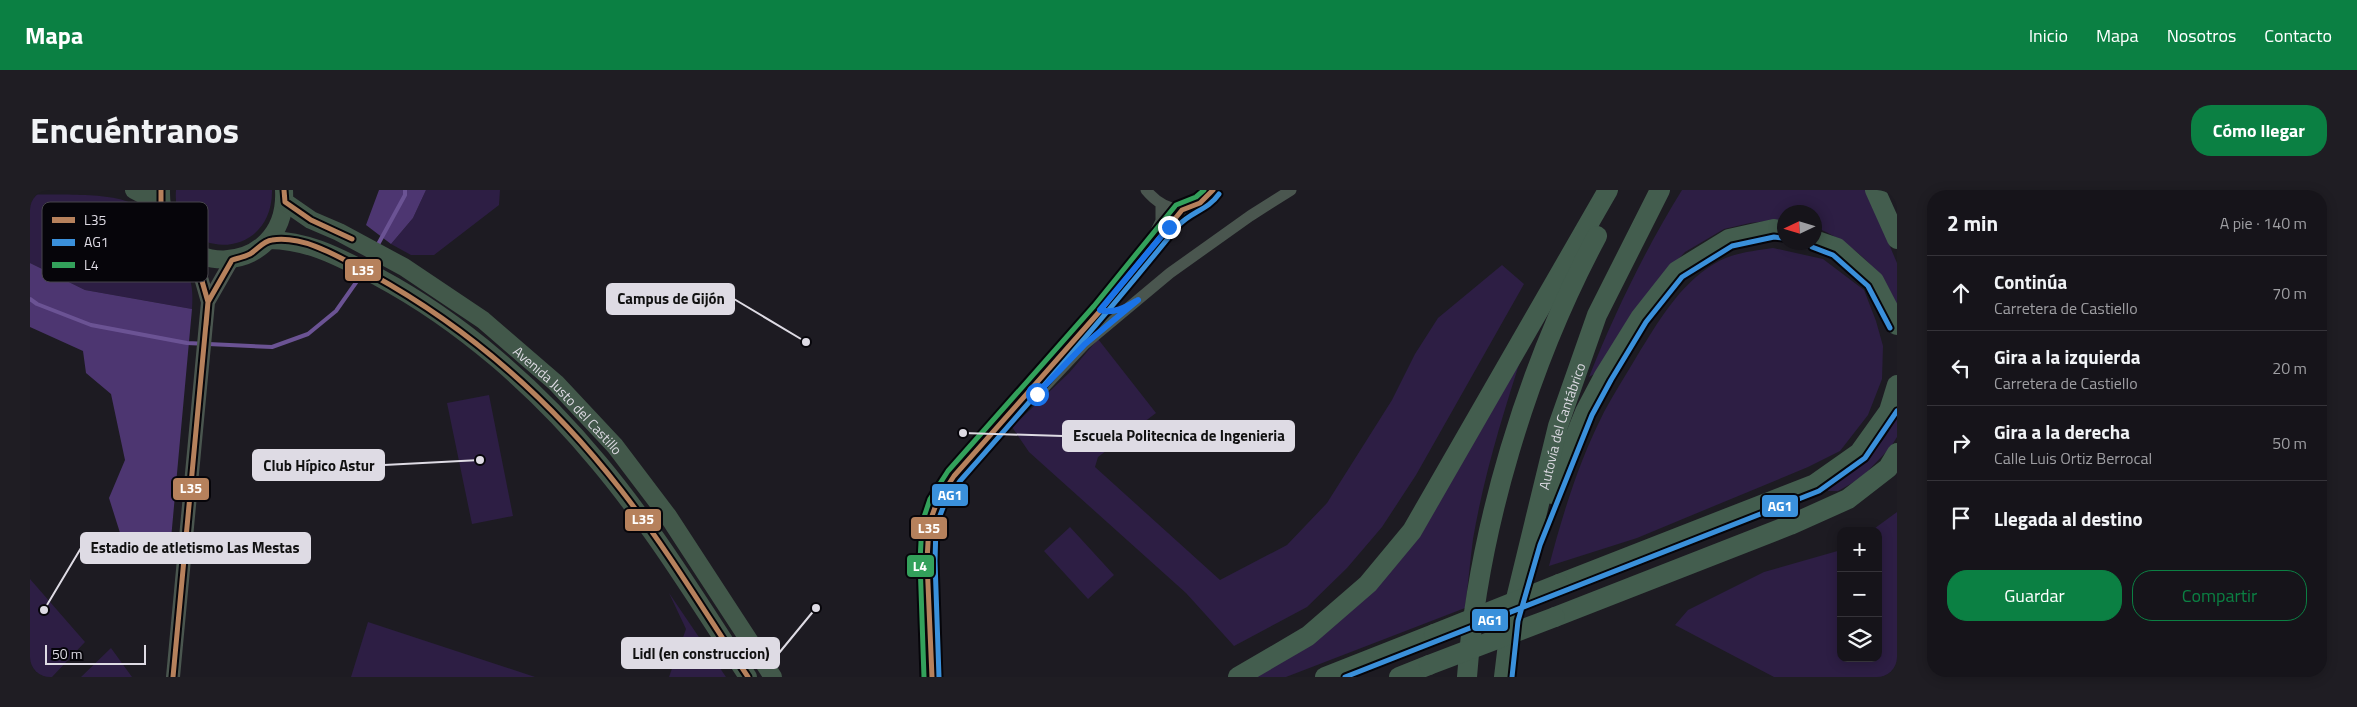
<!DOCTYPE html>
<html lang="es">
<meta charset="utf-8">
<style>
:root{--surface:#16141a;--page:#1f1d23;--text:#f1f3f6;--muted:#9e9ea2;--line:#353339;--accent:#0b8043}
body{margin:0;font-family:"Titillium Web",sans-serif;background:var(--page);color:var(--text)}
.controls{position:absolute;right:15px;bottom:15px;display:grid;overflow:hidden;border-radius:10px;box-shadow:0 2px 12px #0003}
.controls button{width:45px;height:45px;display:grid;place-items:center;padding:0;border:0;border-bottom:1px solid var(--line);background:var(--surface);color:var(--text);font:25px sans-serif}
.compass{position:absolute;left:1747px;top:15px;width:45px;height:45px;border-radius:50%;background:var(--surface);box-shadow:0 2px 12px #0003;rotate:266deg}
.scale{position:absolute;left:15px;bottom:12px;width:101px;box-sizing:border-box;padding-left:5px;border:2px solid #dedbe4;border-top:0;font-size:14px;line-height:18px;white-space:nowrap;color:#dedbe4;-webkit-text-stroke:4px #06050a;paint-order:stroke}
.stop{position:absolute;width:15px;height:15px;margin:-11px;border:4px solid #1a73e8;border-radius:50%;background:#fff}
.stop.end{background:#1a73e8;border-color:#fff;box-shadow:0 1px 5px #0008}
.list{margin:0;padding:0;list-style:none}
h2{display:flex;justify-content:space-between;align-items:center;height:65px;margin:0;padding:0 20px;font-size:21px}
h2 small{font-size:16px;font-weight:400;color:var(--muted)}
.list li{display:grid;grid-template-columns:32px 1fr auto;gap:15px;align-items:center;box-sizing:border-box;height:75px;padding:0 20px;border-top:1px solid var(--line)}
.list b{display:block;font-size:19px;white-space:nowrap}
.list p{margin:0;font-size:16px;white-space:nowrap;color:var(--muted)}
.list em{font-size:16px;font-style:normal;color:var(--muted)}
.actions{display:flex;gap:10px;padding:15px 20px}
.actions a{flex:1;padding:11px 0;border:1px solid var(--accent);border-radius:20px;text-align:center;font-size:18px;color:var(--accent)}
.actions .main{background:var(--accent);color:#fff}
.icon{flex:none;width:28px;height:28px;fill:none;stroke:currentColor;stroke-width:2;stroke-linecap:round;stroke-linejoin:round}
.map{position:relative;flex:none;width:1867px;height:487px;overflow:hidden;border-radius:20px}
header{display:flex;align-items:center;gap:30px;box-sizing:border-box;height:70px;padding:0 25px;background:var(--accent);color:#fff}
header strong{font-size:24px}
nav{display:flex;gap:28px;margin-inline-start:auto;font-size:18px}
.intro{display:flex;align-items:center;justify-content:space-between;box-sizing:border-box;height:120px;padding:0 30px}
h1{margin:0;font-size:35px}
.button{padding:12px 22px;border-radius:20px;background:var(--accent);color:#fff;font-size:18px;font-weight:700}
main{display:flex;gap:30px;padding:0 30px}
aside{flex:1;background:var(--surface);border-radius:20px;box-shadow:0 2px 12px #0003}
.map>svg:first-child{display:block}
</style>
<header>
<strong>Mapa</strong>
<nav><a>Inicio</a><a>Mapa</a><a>Nosotros</a><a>Contacto</a></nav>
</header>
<div class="intro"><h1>Encuéntranos</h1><a class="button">Cómo llegar</a></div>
<main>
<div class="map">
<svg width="1867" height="487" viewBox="0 0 1867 487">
<rect width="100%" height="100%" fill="#1d1b22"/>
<path fill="#2d1e44" d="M 146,0 L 242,0 C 243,75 140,71 146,0 Z
M 396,0 L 470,0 L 469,15 L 404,65 L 381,65 L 361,54 L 383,28 Z
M 1652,0 L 1836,0 L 1867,73 L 1867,116 C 1854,80 1819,51 1785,37 L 1784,22 L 1754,22 L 1754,29 L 1720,33 L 1694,39 L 1655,62 L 1629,90 L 1566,183 L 1559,187 C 1585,122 1615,60 1652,0 Z
M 0,4 C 27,6 94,0 111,20 C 122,32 126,47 135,60 C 139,66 148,69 152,75 C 163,88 163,103 162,119 L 55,100 L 0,73 Z
M 1743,58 L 1793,69 L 1834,100 L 1846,131 L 1853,156 L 1852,189 L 1838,225 L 1810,261 L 1778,277 L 1607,348 L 1519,376 C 1533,323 1549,271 1574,222 C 1584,203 1596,185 1607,166 C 1628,132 1649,95 1684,74 C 1701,63 1723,61 1743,58 Z
M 1472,75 L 1494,94 L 1386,285 L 1352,337 L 1317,378 L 1277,417 L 1204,456 L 1156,403 L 999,262 L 982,237 L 1039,183 L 1068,149 L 1126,223 L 1068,267 L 1065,277 L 1190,390 L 1257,355 L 1297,313 L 1362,210 L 1385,164 L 1408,128 Z
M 1493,162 C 1473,224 1454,285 1443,349 C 1440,372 1438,395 1435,418 L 1256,487 L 1225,487 L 1357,382 Z
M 459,205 L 483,326 L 442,334 L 417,213 Z
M 1867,226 L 1867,247 L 1860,258 L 1831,288 L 1808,301 L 1798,301 C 1803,288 1820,282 1831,273 C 1846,262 1859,243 1867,226 Z
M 1867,322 L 1867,487 L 1744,487 L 1645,435 L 1658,420 L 1734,382 L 1811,360 L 1811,468 L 1848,468 L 1848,341 L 1841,341 Z
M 1040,337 L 1084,385 L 1058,409 L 1014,361 Z
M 0,389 L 55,452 L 22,487 L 0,487 Z
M 639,403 L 696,487 L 639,487 L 656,439 Z
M 338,432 L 505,487 L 321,487 Z
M 81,458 L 102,487 L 51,487 Z"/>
<path fill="#4d3671" d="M 349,0 L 396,0 L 383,28 L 361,54 L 336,35 Z
M 0,73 L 55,100 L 162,119 L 139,371 L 97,365 L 79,308 L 95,270 L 81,204 L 56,183 L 53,161 L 0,137 Z"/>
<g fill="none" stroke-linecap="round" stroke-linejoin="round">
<path stroke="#6b5394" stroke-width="4" d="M 346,58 L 375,5 L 375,0
M 0,109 L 7,114 L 61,135 L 157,153 L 242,157 L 278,144 L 306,121 L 332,84"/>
<path stroke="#4a564f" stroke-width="11" d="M 1116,0 C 1135,23 1166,29 1183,0
M 1120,53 L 1131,31 L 1131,16
M 992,211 L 1007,205 L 1055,154 L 1140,83 L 1220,26 L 1261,0
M 902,487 L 897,371 L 899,334 L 907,312 L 924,286 L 1070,121 L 1152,20"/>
<path stroke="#4a564f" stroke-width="14" d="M 164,63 L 178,112
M 143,487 L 178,112 L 202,70"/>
<g stroke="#42584a" stroke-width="18">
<path d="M 104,0 L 131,14"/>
<path d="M 131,0 C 129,94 259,91 254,0"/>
<path id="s1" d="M 255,12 L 281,30 L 309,42 L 374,77 L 453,130 L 526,193 L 585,256 L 638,326 L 743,487"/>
<path d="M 239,50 C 282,51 310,68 348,87 C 432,132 509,200 569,273 C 625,340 670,415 718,487"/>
</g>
<g stroke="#435d4e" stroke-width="20">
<path d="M 1845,0 L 1867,49"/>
<path d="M 1784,50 L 1807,58 L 1844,91 L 1867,135"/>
<path d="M 1522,304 L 1555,222 L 1574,186 L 1610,128 L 1647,81 L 1699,49 L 1744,39 L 1754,41"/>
<path d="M 1529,394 L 1785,294 L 1829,263 L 1859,221 L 1867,195"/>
<path d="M 1525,427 L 1760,335 L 1818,309 L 1858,278 L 1867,263"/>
<path d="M 1208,487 L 1278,446 L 1338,394 L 1382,341 L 1578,0"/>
<path d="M 1295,487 L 1404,444"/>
<path d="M 1369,487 L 1399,475"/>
<path d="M 1437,487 C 1448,339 1497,177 1567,46"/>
<path id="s2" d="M 1474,487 L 1481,429 L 1528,236 L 1567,125 L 1630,0"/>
</g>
<path stroke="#435d4e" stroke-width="20" d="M 1404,444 L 1529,394
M 1399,475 L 1525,427"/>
<defs>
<path id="bus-1" d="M 131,0 L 131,14 L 136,33 L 145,47 L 164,63 L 178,112 L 176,135
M 254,0 L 255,12 L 281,30 L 322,49
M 143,487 L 178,112 L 202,70 C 208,68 214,67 220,64 C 227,60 233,51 242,50 C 276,45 312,69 341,84 C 439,138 522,211 591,300 C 637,359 676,424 718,487
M 902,487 L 897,371 L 899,334 L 907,312 L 924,286 L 1070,121 L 1152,20 L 1170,13 L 1183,0"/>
<path id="bus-2" d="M 1782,57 L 1803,65 L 1838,96 L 1860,138
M 909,487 L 905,371 L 906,336 L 914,315 L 930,291 C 1004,207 1078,123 1148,36 C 1160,22 1178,20 1189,4
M 1315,487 L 1789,301 L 1835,268 L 1867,221
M 1482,487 L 1488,431 L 1510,355 L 1562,225 L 1581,190 L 1616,132 L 1652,87 L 1702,56 L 1744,47 L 1753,48"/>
<path id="bus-3" d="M 894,487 L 890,371 L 892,333 L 900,309 L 918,281 L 1064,116 L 1146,15 L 1166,7 L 1174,0"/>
</defs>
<use href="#bus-1" stroke="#06050a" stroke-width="9"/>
<use href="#bus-2" stroke="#06050a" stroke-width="9"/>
<use href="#bus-3" stroke="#06050a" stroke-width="9"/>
<use href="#bus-1" stroke="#b6815c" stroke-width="5"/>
<use href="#bus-2" stroke="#3a90db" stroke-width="5"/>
<use href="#bus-3" stroke="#33a15b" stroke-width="5"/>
</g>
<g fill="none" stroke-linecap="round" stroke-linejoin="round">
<path stroke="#1a73e8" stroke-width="6" d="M 1007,204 L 1055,154 L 1108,110 C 1096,117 1085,124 1070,120 L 1139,37"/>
</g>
<g text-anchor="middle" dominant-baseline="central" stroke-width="5" stroke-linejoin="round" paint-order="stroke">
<g font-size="14" fill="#dedbe4" stroke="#06050a">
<text stroke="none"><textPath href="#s1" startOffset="348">Avenida Justo del Castillo</textPath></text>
<text stroke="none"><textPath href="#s2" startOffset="258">Autovía del Cantábrico</textPath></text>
</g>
</g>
<rect x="12" y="12" width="166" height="80" rx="8" fill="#06050a" stroke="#47454b" stroke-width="1"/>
<rect x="22" y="27" width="23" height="6" fill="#b6815c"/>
<rect x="22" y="49" width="23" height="7" fill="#3a90db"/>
<rect x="22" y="72" width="23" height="6" fill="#33a15b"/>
<g font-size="14" fill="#dedbe4">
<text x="54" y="35">L35</text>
<text x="54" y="57">AG1</text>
<text x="54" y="80">L4</text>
</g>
<path fill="none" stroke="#dedbe4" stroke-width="2" d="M776 152L704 109M933 243L1033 246M450 270L354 275M14 420L51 358M786 418L749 463"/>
<g fill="#dedbe4" stroke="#06050a" stroke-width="2">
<circle cx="776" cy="152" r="5"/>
<circle cx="933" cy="243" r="5"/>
<circle cx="450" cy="270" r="5"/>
<circle cx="14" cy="420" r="5"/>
<circle cx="786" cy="418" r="5"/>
</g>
<g fill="#dedbe4" stroke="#dedbe4" stroke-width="2">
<rect x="577" y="94" width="127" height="30" rx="5"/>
<rect x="1033" y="231" width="231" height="30" rx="5"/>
<rect x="223" y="260" width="131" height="30" rx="5"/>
<rect x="51" y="343" width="229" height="30" rx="5"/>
<rect x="592" y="448" width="157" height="30" rx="5"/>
</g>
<g font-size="15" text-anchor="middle" font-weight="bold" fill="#111">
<text x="641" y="114">Campus de Gijón</text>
<text x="1149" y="251">Escuela Politecnica de Ingenieria</text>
<text x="289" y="281">Club Hípico Astur</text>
<text x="165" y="363">Estadio de atletismo Las Mestas</text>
<text x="671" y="469">Lidl (en construccion)</text>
</g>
<g stroke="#06050a" stroke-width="2">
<rect x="314" y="68" width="38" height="24" rx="5" fill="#b6815c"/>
<rect x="142" y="287" width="38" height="24" rx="5" fill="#b6815c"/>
<rect x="901" y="293" width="38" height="24" rx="5" fill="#3a90db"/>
<rect x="1731" y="304" width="38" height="24" rx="5" fill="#3a90db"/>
<rect x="594" y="318" width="38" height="24" rx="5" fill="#b6815c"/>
<rect x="880" y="326" width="38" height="24" rx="5" fill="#b6815c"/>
<rect x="876" y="364" width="29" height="24" rx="5" fill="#33a15b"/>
<rect x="1441" y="418" width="38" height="24" rx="5" fill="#3a90db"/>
</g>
<g font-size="14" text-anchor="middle" font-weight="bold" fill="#fff">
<text x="333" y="85">L35</text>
<text x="161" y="303">L35</text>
<text x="920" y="310">AG1</text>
<text x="1750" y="321">AG1</text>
<text x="613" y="334">L35</text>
<text x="899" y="343">L35</text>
<text x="890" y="381">L4</text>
<text x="1460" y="435">AG1</text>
</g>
</svg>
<div class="controls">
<button>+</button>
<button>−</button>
<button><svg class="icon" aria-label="layers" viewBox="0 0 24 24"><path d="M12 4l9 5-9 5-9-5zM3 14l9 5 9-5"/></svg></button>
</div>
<svg class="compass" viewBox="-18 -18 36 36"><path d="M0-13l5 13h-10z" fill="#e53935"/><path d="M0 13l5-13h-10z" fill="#9e9ea2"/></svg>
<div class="scale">50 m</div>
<div class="stop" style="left:1007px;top:204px"></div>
<div class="stop end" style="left:1139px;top:37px"></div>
</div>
<aside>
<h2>2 min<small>A pie · 140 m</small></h2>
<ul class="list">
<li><svg class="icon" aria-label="ahead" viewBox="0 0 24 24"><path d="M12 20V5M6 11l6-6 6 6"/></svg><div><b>Continúa</b><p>Carretera de Castiello</p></div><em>70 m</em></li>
<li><svg class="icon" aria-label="left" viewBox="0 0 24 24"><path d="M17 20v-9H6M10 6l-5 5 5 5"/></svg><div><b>Gira a la izquierda</b><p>Carretera de Castiello</p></div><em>20 m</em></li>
<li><svg class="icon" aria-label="right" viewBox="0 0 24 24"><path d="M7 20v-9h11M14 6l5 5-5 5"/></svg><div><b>Gira a la derecha</b><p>Calle Luis Ortiz Berrocal</p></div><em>50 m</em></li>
<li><svg class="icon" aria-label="arrive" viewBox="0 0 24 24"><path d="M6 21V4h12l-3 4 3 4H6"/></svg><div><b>Llegada al destino</b></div></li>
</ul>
<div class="actions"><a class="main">Guardar</a><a>Compartir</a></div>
</aside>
</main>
